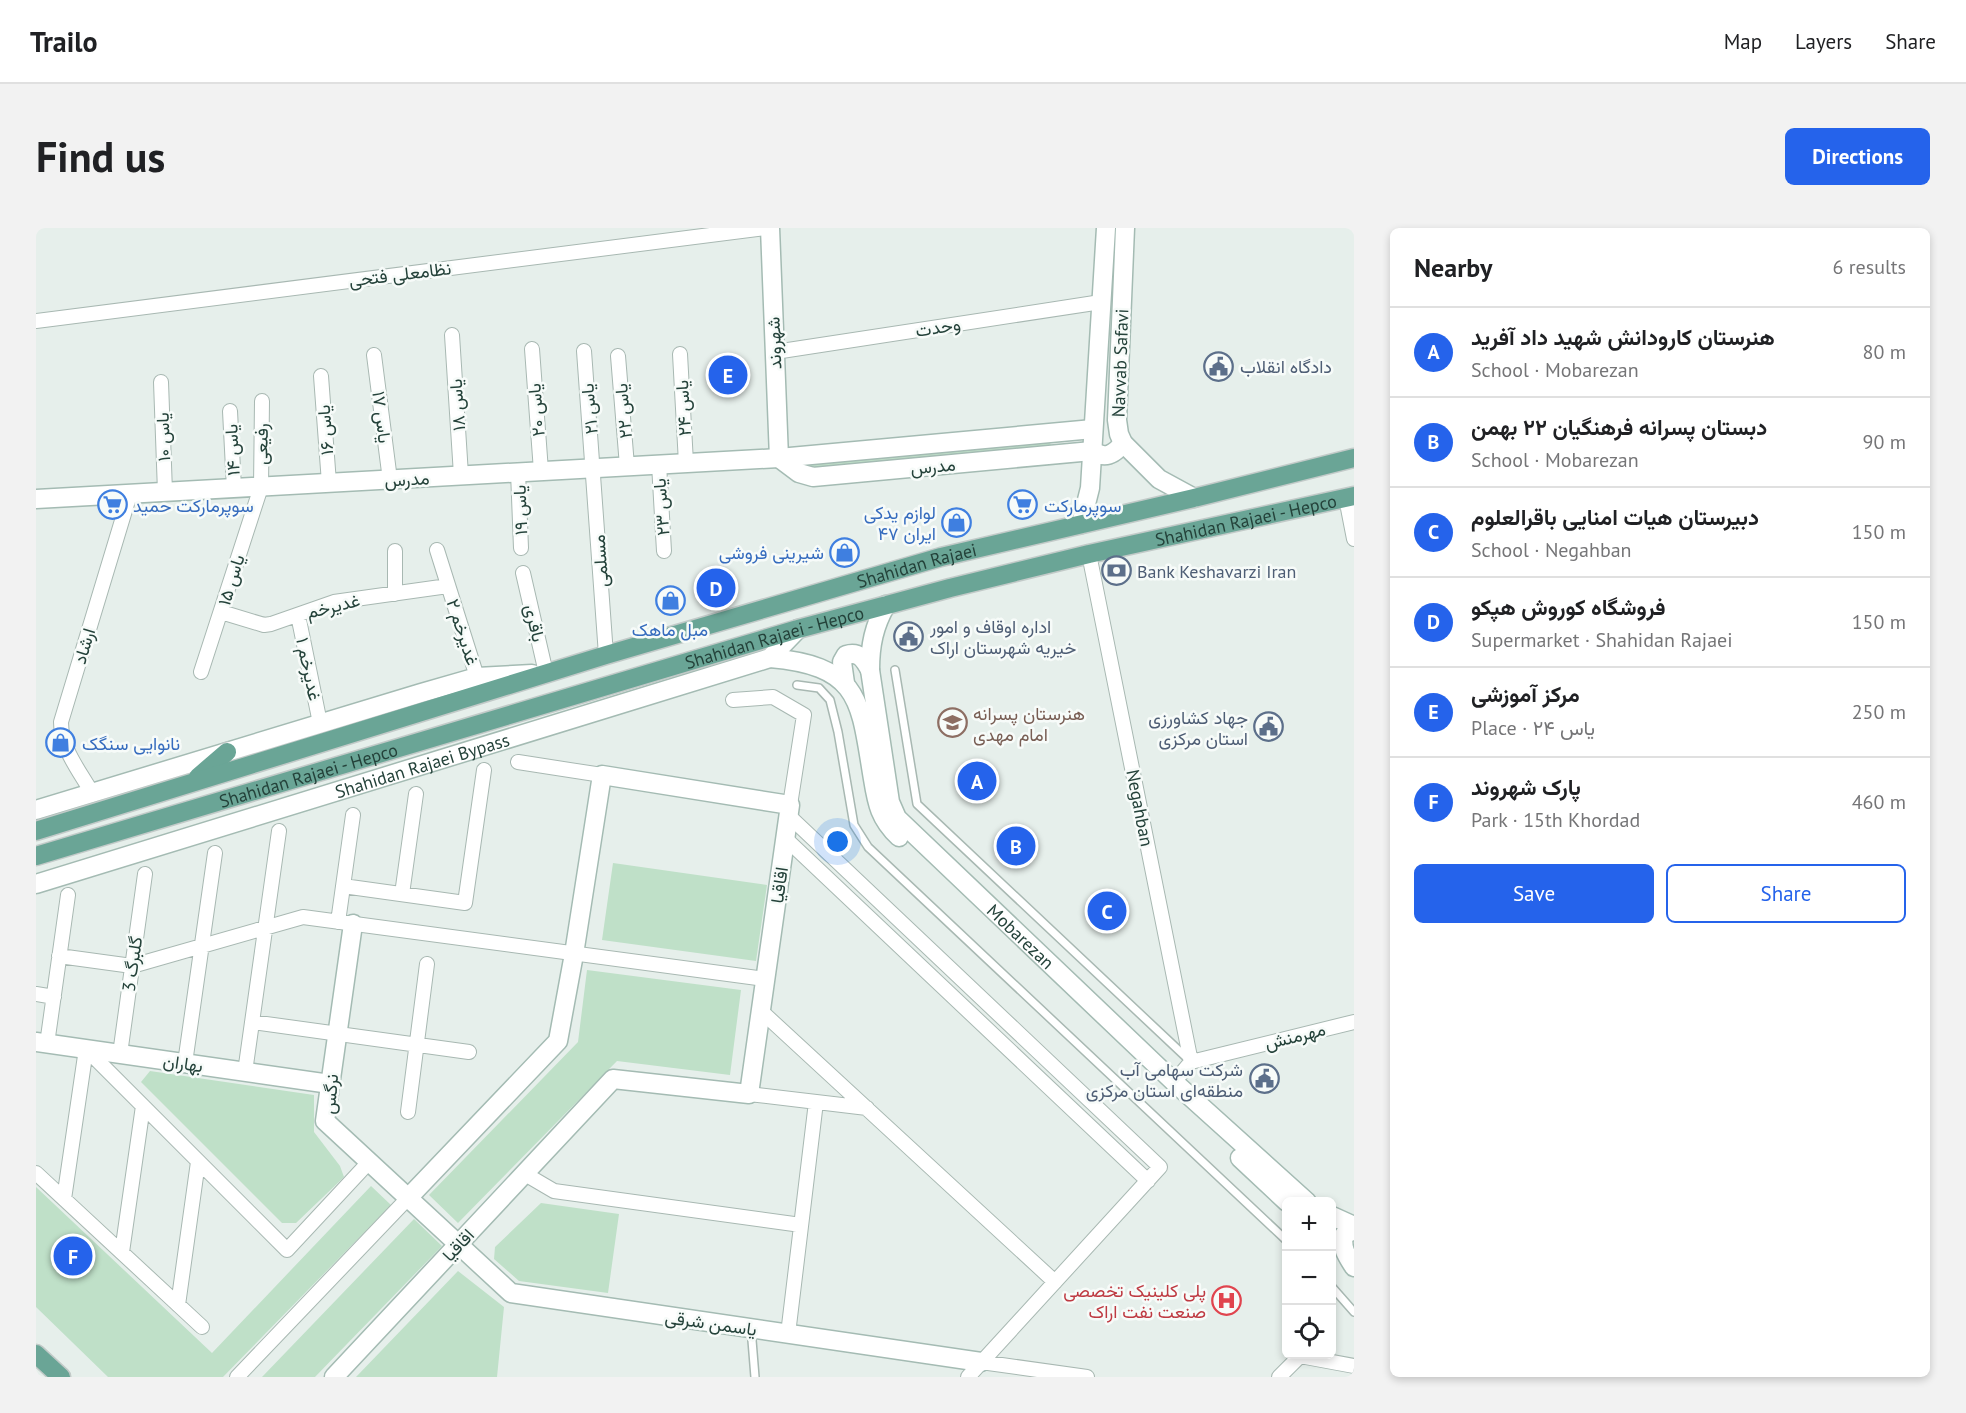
<!DOCTYPE html>
<meta charset="utf-8">
<style>
:root{--surface:#fff;--page:#f2f2f2;--text:#202124;--muted:#757577;--line:#e0e0e0;--accent:#2563eb}
body{margin:0;font-family:"PT Sans",Vazirmatn,sans-serif;background:var(--page);color:var(--text)}
.controls{position:absolute;right:18px;bottom:18px;display:grid;overflow:hidden;border-radius:9px;box-shadow:0 3px 9px #0003}
.controls button{width:54px;height:54px;display:grid;place-items:center;padding:0;border:0;border-bottom:2px solid var(--line);background:var(--surface);color:var(--text);font:30px sans-serif}
.you{position:absolute;left:802px;top:614px;width:21px;height:21px;margin:-15px;border:4px solid #fff;border-radius:50%;background:#1a73e8;box-shadow:0 0 0 9px #1a73e833}
.badge{display:grid;place-items:center;width:39px;height:39px;border-radius:50%;background:var(--accent);color:#fff;font-size:20px;font-weight:700}
.pin{position:absolute;translate:-50% -50%;border:3px solid #fff;box-shadow:0 2px 6px #0006}
.list{margin:0;padding:0;list-style:none}
h2{display:flex;justify-content:space-between;align-items:center;height:78px;margin:0;padding:0 24px;font-size:26px}
h2 small{font-size:20px;font-weight:400;color:var(--muted)}
.list li{display:grid;grid-template-columns:39px 1fr auto;gap:18px;align-items:center;box-sizing:border-box;height:90px;padding:0 24px;border-top:2px solid var(--line)}
.list b{display:block;font-size:22px;white-space:nowrap}
.list p{margin:0;font-size:20px;white-space:nowrap;color:var(--muted)}
.list em{font-size:20px;font-style:normal;color:var(--muted)}
.actions{display:flex;gap:12px;padding:18px 24px}
.actions a{flex:1;padding:14px 0;border:2px solid var(--accent);border-radius:9px;text-align:center;font-size:21px;color:var(--accent)}
.actions .main{background:var(--accent);color:#fff}
.icon{flex:none;width:33px;height:33px;fill:none;stroke:currentColor;stroke-width:2;stroke-linecap:round;stroke-linejoin:round}
.map{position:relative;flex:none;width:1318px;height:1149px;overflow:hidden;border-radius:9px}
header{display:flex;align-items:center;gap:36px;box-sizing:border-box;height:84px;padding:0 30px;background:var(--surface);border-bottom:2px solid var(--line)}
header strong{font-size:28px}
nav{display:flex;gap:33px;margin-inline-start:auto;font-size:21px}
.intro{display:flex;align-items:center;justify-content:space-between;box-sizing:border-box;height:144px;padding:0 36px}
h1{margin:0;font-size:42px}
.button{padding:15px 27px;border-radius:9px;background:var(--accent);color:#fff;font-size:21px;font-weight:700}
main{display:flex;gap:36px;padding:0 36px}
aside{flex:1;background:var(--surface);border-radius:9px;box-shadow:0 3px 9px #0003}
.map>svg:first-child{display:block}
</style>
<header>
<strong>Trailo</strong>
<nav><a>Map</a><a>Layers</a><a>Share</a></nav>
</header>
<div class="intro"><h1>Find us</h1><a class="button">Directions</a></div>
<main>
<div class="map">
<svg width="1318" height="1149" viewBox="0 0 1318 1149">
<rect width="100%" height="100%" fill="#e6efeb"/>
<path fill="#bfe0c8" d="M 1013,213 L 1016,219 L 779,244 L 770,238 L 770,234 Z
M 577,635 L 731,657 L 720,733 L 566,712 Z
M 551,742 L 705,762 L 694,847 L 581,833 L 422,995 L 393,967 L 542,814 Z
M 114,843 L 278,867 L 278,904 L 304,938 L 308,949 L 260,995 L 246,995 L 105,854 Z
M 335,958 L 355,977 L 187,1149 L 72,1149 L 0,1079 L 0,959 L 176,1125 Z
M 505,975 L 583,986 L 572,1065 L 483,1053 L 458,1031 L 459,1019 Z
M 378,991 L 406,1018 L 279,1149 L 226,1149 Z
M 422,1043 L 468,1079 L 461,1149 L 320,1149 Z"/>
<g fill="none" stroke-linecap="round" stroke-linejoin="round">
<defs>
<path id="lane" d="M 859,442 L 881,576 L 1152,831
M 761,457 L 783,460 L 794,472 L 802,504 L 818,597 L 832,619 L 1250,1012
M 1296,1059 L 1318,1084
M 715,1100 L 719,1149"/>
<path id="street" d="M 0,93 L 729,0
M 416,107 L 425,247
M 496,121 L 505,243
M 548,123 L 570,427
M 739,124 L 1065,74
M 644,126 L 650,235
M 338,127 L 354,252
M 582,128 L 591,238
M 285,148 L 293,255
M 125,154 L 129,264
M 194,183 L 198,260
M 623,236 L 628,323
M 482,244 L 485,320
M 1310,270 L 1318,311
M 401,322 L 441,449
M 1053,326 L 1155,834
M 487,345 L 510,445
M 359,366 L 359,323
M 185,384 L 228,397 L 235,396 L 298,374 L 412,358
M 262,387 L 284,495
M 165,444 L 225,259 L 226,173
M 697,472 L 737,469 L 768,487 L 754,577
M 482,534 L 566,547
M 56,565 C 43,542 25,521 25,494 L 94,266
M 752,587 L 1124,939 L 932,1149
M 749,610 L 1112,953
M 307,658 L 429,675 L 448,542
M 366,666 L 380,566
M 302,694 L 317,587
M 23,728 L 96,738 L 267,689 L 729,751
M 0,766 L 18,769
M 725,783 L 1019,1054
M 216,794 L 433,824
M 11,816 L 32,667
M 50,821 L 251,1022 L 333,934
M 84,826 L 109,646
M 149,835 L 179,625
M 209,844 L 243,603
M 1138,854 L 1155,834 L 1318,794
M 713,866 L 831,880
M 372,884 L 391,736
M 0,945 L 166,1099
M 489,946 L 518,963 L 765,997
M 28,971 L 50,821
M 86,1024 L 107,878
M 142,1077 L 162,934
M 752,1106 L 780,874
M 945,1134 L 1051,1149
M 201,1149 L 373,969
M 1243,1149 L 1264,1128 L 1318,1138"/>
<g id="secondary">
<path d="M 734,0 L 743,230"/>
<path d="M 1089,0 L 1081,192 L 1083,206 L 1087,215 L 1123,251 L 1158,270"/>
<path d="M 743,230 L 763,245 L 777,249 L 1056,223 C 1069,231 1078,227 1087,215"/>
<path d="M 0,271 L 743,230 L 1057,201"/>
<path d="M 1045,296 L 1054,260 L 1070,0"/>
<path id="s1" d="M 850,377 C 838,398 834,417 834,442 L 854,574 L 861,590 L 1138,854 L 1271,974"/>
<path d="M 734,430 C 826,438 824,474 837,551 C 841,576 844,591 863,609"/>
<path d="M 809,455 L 806,434 L 810,427 C 823,423 828,431 834,442"/>
<path d="M 0,582 L 385,465 L 441,449 L 496,446"/>
<path id="s2" d="M 0,656 L 734,430 L 762,401"/>
<path d="M 317,696 L 289,893 L 475,1065 L 945,1134"/>
<path d="M 0,814 L 294,856"/>
<path d="M 1204,930 L 1251,974"/>
<path d="M 1296,988 L 1318,998"/>
<path d="M 1318,1002 L 1308,1007 C 1305,1020 1311,1028 1318,1039"/>
<path d="M 298,1149 L 577,851 L 713,866 L 754,577 L 566,547 L 538,726 L 522,813 L 373,969"/>
</g>
<g id="primary">
<path d="M 162,549 L 191,524"/>
<path id="s3" d="M 0,603 L 570,427 L 905,329 L 1158,270 L 1318,230"/>
<path id="s4" d="M 0,628 L 762,401 L 914,360 L 1053,326 L 1318,268"/>
<path d="M 0,1126 L 25,1149"/>
</g>
</defs>
<use href="#lane" stroke="#a8b8b2" stroke-width="10"/>
<use href="#street" stroke="#a8b8b2" stroke-width="16"/>
<use href="#secondary" stroke="#a4bbb3" stroke-width="21"/>
<use href="#primary" stroke="#c2cac8" stroke-width="21"/>
<use href="#lane" stroke="#fff" stroke-width="7"/>
<use href="#street" stroke="#fff" stroke-width="14"/>
<use href="#secondary" stroke="#fff" stroke-width="18"/>
<use href="#primary" stroke="#6aa596" stroke-width="18"/>
</g>
<defs>
<symbol id="civic-ring" viewBox="-11 -11 22 22"><circle r="9.5" fill="#f7fbf9" stroke="#5c6f8a" stroke-width="1.5"/><path d="M-.6-6.5H3V-4.5H.6V-3L4-1V1h2V6H-6V1h2V-1L-.6-3ZM-1.2 2.5V6h2.4V2.5Z" fill="#5c6f8a"/></symbol>
<symbol id="supermarket-ring" viewBox="-11 -11 22 22"><circle r="9.5" fill="#f7fbf9" stroke="#3f7fe0" stroke-width="1.5"/><path d="M-6-5.5h2.5l.6 2H6L4.5 2H-2.5L-4.4-4H-6ZM-1.5 3.2a1.3 1.3 0 1 0 .1 0ZM3 3.2a1.3 1.3 0 1 0 .1 0Z" fill="#3f7fe0"/></symbol>
<symbol id="shop-ring" viewBox="-11 -11 22 22"><circle r="9.5" fill="#f7fbf9" stroke="#3f7fe0" stroke-width="1.5"/><path d="M-5-2.5h2.3a2.7 3.5 0 0 1 5.4 0H5L5.5 6h-11ZM-1.5-2.5h3a1.5 2.3 0 0 0-3 0Z" fill="#3f7fe0"/></symbol>
<symbol id="bank-ring" viewBox="-11 -11 22 22"><circle r="9.5" fill="#f7fbf9" stroke="#5c6f8a" stroke-width="1.5"/><path d="M-6-4H6V4H-6ZM0-2.3a2.3 2.3 0 1 0 0 4.6a2.3 2.3 0 1 0 0-4.6Z" fill="#5c6f8a"/></symbol>
<symbol id="school-ring" viewBox="-11 -11 22 22"><circle r="9.5" fill="#f7fbf9" stroke="#8d6e63" stroke-width="1.5"/><path d="M0-5L7-2L0 1L-7-2ZM-4 1L0 2.5L4 1V4Q0 6-4 4Z" fill="#8d6e63"/></symbol>
<symbol id="hospital-ring" viewBox="-11 -11 22 22"><circle r="9.5" fill="#f7fbf9" stroke="#e0444e" stroke-width="1.5"/><path d="M-5-5h3v3.5h4V-5h3V5h-3V1.5h-4V5h-3Z" fill="#e0444e"/></symbol>
</defs>
<g fill-rule="evenodd">
<use href="#civic-ring" x="1166" y="122" width="33" height="33"/>
<use href="#supermarket-ring" x="60" y="260" width="33" height="33"/>
<use href="#supermarket-ring" x="970" y="260" width="33" height="33"/>
<use href="#shop-ring" x="904" y="278" width="33" height="33"/>
<use href="#shop-ring" x="792" y="308" width="33" height="33"/>
<use href="#bank-ring" x="1064" y="326" width="33" height="33"/>
<use href="#shop-ring" x="618" y="356" width="33" height="33"/>
<use href="#civic-ring" x="856" y="392" width="33" height="33"/>
<use href="#school-ring" x="900" y="478" width="33" height="33"/>
<use href="#civic-ring" x="1216" y="482" width="33" height="33"/>
<use href="#shop-ring" x="8" y="498" width="33" height="33"/>
<use href="#civic-ring" x="1212" y="834" width="33" height="33"/>
<use href="#hospital-ring" x="1174" y="1056" width="33" height="33"/>
</g>
<g text-anchor="middle" dominant-baseline="central" stroke-width="5" stroke-linejoin="round" paint-order="stroke">
<g font-size="18" fill="#24423a" stroke="#f7fbf9">
<text transform="translate(364 46) rotate(-7)">نظامعلی فتحی</text>
<text transform="translate(902 99) rotate(-9)">وحدت</text>
<text transform="translate(738 115) rotate(-92)">شهروند</text>
<text transform="translate(1084 135) rotate(-88)">Navvab Safavi</text>
<text transform="translate(421 177) rotate(-94)">یاس ۱۸</text>
<text transform="translate(647 180) rotate(-93)">یاس ۲۴</text>
<text transform="translate(553 181) rotate(-95)">یاس ۲۱</text>
<text transform="translate(500 182) rotate(-95)">یاس ۲۰</text>
<text transform="translate(587 183) rotate(-95)">یاس ۲۲</text>
<text transform="translate(346 189) rotate(83)">یاس ۱۷</text>
<text transform="translate(289 202) rotate(-94)">یاس ۱۶</text>
<text transform="translate(127 209) rotate(-92)">یاس ۱۰</text>
<text transform="translate(225 216) rotate(-89)">رفیعی</text>
<text transform="translate(196 222) rotate(-93)">یاس ۱۴</text>
<text transform="translate(897 238) rotate(-5)">مدرس</text>
<text transform="translate(371 251) rotate(-3)">مدرس</text>
<text transform="translate(625 279) rotate(-94)">یاس ۲۳</text>
<text transform="translate(484 282) rotate(-92)">یاس ۱۹</text>
<text stroke="none"><textPath href="#s4" startOffset="1256">Shahidan Rajaei - Hepco</textPath></text>
<text transform="translate(564 333) rotate(-94)">مسلمی</text>
<text stroke="none"><textPath href="#s3" startOffset="920">Shahidan Rajaei</textPath></text>
<text transform="translate(195 352) rotate(-73)">یاس ۱۵</text>
<text transform="translate(297 378) rotate(-14)">غدیرخم</text>
<text transform="translate(499 395) rotate(77)">باقری</text>
<text transform="translate(427 404) rotate(72)">غدیرخم ۲</text>
<text stroke="none"><textPath href="#s4" startOffset="770">Shahidan Rajaei - Hepco</textPath></text>
<text transform="translate(48 418) rotate(-73)">ارشاد</text>
<text transform="translate(273 441) rotate(78)">غدیرخم ۱</text>
<text stroke="none"><textPath href="#s2" startOffset="404">Shahidan Rajaei Bypass</textPath></text>
<text stroke="none"><textPath href="#s4" startOffset="284">Shahidan Rajaei - Hepco</textPath></text>
<text transform="translate(1104 580) rotate(79)">Negahban</text>
<text transform="translate(743 657) rotate(-82)">اقاقیا</text>
<text stroke="none"><textPath href="#s1" startOffset="390">Mobarezan</textPath></text>
<text transform="translate(96 736) rotate(-82)">گلبرگ 3</text>
<text transform="translate(1259 808) rotate(-14)">مهرمنش</text>
<text transform="translate(147 835) rotate(8)">بهاران</text>
<text transform="translate(294 866) rotate(-85)">نرگس</text>
<text transform="translate(422 1017) rotate(-47)">اقاقیا</text>
<text transform="translate(675 1095) rotate(8)">یاسمن شرقی</text>
</g>
<g font-size="18" fill="#4e5e75" stroke="#f7fbf9" text-anchor="start">
<text x="1204" y="138">دادگاه انقلاب</text>
<text x="1101" y="343">Bank Keshavarzi Iran</text>
<text x="894" y="398">اداره اوقاف و امور<tspan x="894" dy="21">خیریه شهرستان اراک</tspan></text>
<text x="1212" y="489" text-anchor="end">جهاد کشاورزی<tspan x="1212" dy="21">استان مرکزی</tspan></text>
<text x="1207" y="841" text-anchor="end">شرکت سهامی آب<tspan x="1207" dy="21">منطقه‌ای استان مرکزی</tspan></text>
</g>
<g font-size="18" fill="#366cbe" stroke="#f7fbf9" text-anchor="start">
<text x="97" y="277">سوپرمارکت حمید</text>
<text x="1008" y="277">سوپرمارکت</text>
<text x="900" y="284" text-anchor="end">لوازم یدکی<tspan x="900" dy="21">ایران ۴۷</tspan></text>
<text x="788" y="324" text-anchor="end">شیرینی فروشی</text>
<text x="634" y="401" text-anchor="middle">مبل ماهک</text>
<text x="46" y="515">نانوایی سنگک</text>
</g>
<g font-size="18" fill="#785e54" stroke="#f7fbf9" text-anchor="start">
<text x="937" y="485">هنرستان پسرانه<tspan x="937" dy="21">امام مهدی</tspan></text>
</g>
<g font-size="18" fill="#be3a42" stroke="#f7fbf9" text-anchor="end">
<text x="1170" y="1062">پلی کلینیک تخصصی<tspan x="1170" dy="21">صنعت نفت اراک</tspan></text>
</g>
</g>
</svg>
<div class="controls">
<button>+</button>
<button>−</button>
<button><svg class="icon" aria-label="locate" viewBox="0 0 24 24"><circle cx="12" cy="12" r="6"/><path d="M12 2v4M12 18v4M2 12h4M18 12h4"/></svg></button>
</div>
<div class="you"></div>
<div class="pin badge" style="left:941px;top:553px">A</div>
<div class="pin badge" style="left:980px;top:618px">B</div>
<div class="pin badge" style="left:1071px;top:683px">C</div>
<div class="pin badge" style="left:680px;top:360px">D</div>
<div class="pin badge" style="left:692px;top:147px">E</div>
<div class="pin badge" style="left:37px;top:1028px">F</div>
</div>
<aside>
<h2>Nearby<small>6 results</small></h2>
<ul class="list">
<li><span class="badge">A</span><div><b>هنرستان کارودانش شهید داد آفرید</b><p>School · Mobarezan</p></div><em>80 m</em></li>
<li><span class="badge">B</span><div><b>دبستان پسرانه فرهنگیان ۲۲ بهمن</b><p>School · Mobarezan</p></div><em>90 m</em></li>
<li><span class="badge">C</span><div><b>دبیرستان هیات امنایی باقرالعلوم</b><p>School · Negahban</p></div><em>150 m</em></li>
<li><span class="badge">D</span><div><b>فروشگاه کوروش هپکو</b><p>Supermarket · Shahidan Rajaei</p></div><em>150 m</em></li>
<li><span class="badge">E</span><div><b>مرکز آموزشی</b><p>Place · یاس ۲۴</p></div><em>250 m</em></li>
<li><span class="badge">F</span><div><b>پارک شهروند</b><p>Park · 15th Khordad</p></div><em>460 m</em></li>
</ul>
<div class="actions"><a class="main">Save</a><a>Share</a></div>
</aside>
</main>
